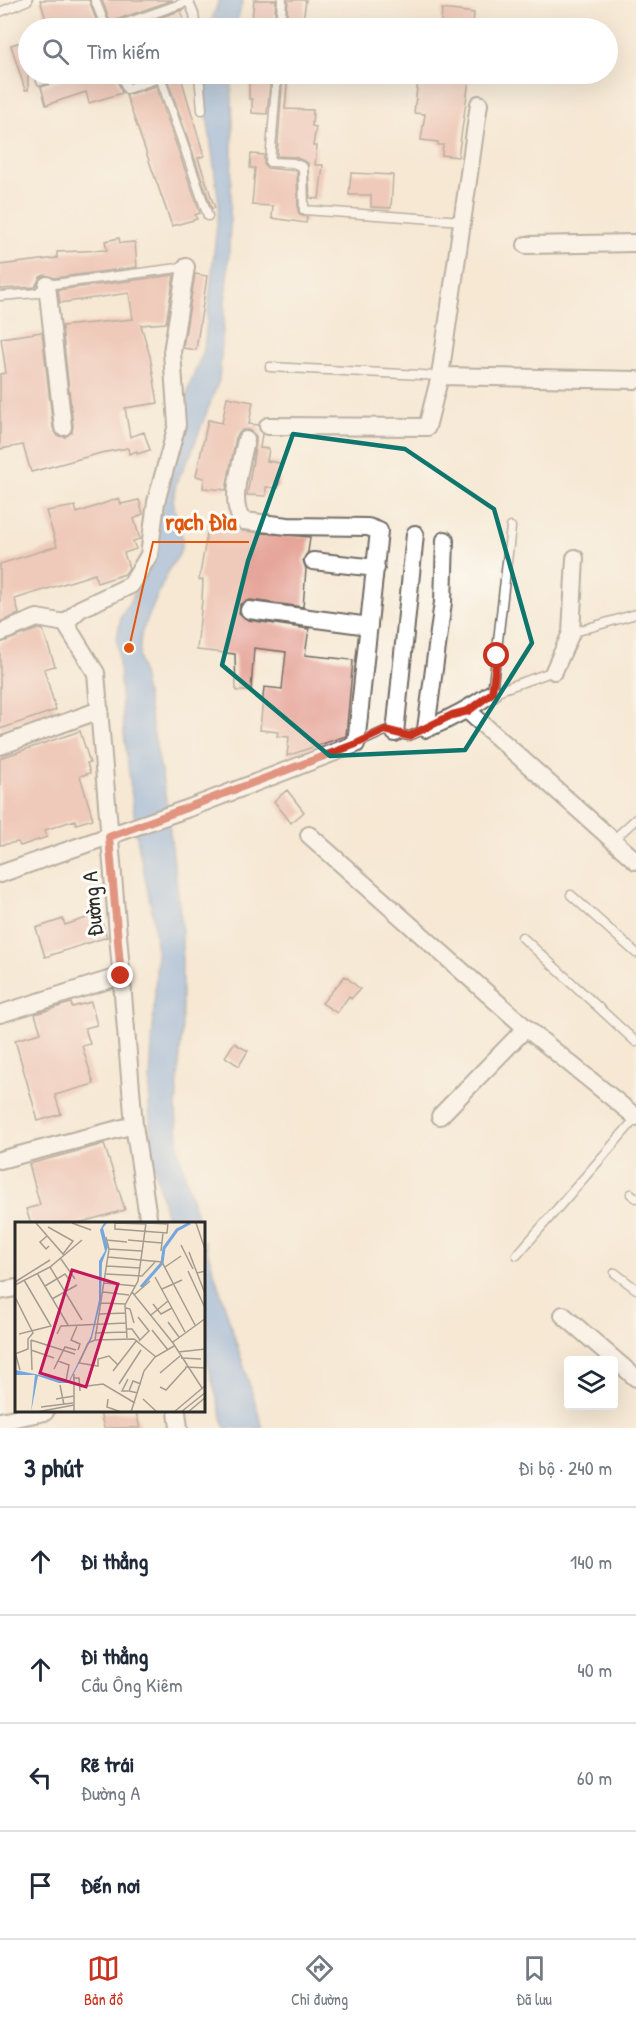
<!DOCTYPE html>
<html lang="vi">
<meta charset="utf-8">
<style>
:root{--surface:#fff;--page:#f2f2f3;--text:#1f2937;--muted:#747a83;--line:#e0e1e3;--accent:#c8321e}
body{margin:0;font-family:"Patrick Hand",sans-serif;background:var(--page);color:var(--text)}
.controls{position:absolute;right:18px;bottom:18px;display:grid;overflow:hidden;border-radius:6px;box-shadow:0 6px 24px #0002}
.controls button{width:54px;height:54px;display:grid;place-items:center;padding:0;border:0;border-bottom:2px solid var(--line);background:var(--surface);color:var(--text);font:30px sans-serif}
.stop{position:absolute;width:18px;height:18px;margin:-14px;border:4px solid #c8321e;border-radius:50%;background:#fff}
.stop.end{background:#c8321e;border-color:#fff;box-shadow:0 2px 6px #0008}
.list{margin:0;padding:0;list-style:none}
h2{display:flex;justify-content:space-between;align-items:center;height:78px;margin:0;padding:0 24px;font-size:26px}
h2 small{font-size:20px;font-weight:400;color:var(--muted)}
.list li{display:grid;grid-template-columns:39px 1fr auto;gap:18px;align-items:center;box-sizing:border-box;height:108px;padding:0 24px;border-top:2px solid var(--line)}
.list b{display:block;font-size:22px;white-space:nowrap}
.list p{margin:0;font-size:20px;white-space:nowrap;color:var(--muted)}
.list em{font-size:20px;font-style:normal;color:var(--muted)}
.icon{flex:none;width:33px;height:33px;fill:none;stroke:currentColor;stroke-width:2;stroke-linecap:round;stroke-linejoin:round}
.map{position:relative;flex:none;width:636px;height:1428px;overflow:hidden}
.search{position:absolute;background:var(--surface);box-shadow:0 6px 24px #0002;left:18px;right:18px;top:18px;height:66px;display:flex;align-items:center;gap:15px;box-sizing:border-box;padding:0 21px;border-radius:33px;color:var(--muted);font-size:22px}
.sheet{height:510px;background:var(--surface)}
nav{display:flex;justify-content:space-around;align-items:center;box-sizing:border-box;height:84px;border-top:2px solid var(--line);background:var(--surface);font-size:16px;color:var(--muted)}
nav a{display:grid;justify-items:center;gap:3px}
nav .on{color:var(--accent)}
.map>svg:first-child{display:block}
</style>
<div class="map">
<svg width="636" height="1428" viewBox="0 0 636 1428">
<rect width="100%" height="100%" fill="#fdfcf7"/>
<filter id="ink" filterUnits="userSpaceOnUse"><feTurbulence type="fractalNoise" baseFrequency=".0167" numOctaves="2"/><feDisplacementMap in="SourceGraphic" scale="12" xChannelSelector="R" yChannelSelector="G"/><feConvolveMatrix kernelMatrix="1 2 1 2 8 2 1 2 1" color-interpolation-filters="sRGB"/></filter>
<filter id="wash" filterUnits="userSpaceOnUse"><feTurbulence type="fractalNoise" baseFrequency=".008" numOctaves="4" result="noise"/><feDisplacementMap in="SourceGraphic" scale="24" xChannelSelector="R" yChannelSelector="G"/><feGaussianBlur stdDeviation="1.35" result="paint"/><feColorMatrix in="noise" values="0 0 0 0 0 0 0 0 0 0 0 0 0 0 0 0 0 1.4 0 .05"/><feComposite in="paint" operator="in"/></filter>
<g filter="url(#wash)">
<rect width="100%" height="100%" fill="#f6e8d3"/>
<path fill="#74a6df" stroke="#506885" stroke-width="1.5" d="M 219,0 L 243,0 L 235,28 L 209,28 Z
M 204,74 L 231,74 L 233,122 L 229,254 L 219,380 L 191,453 L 176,483 L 173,502 L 183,541 L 179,555 L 169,569 L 141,634 L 139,658 L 165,792 L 182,927 L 182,1027 L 176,1108 L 179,1153 L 199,1224 L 168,1224 L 151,1151 L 149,1100 L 157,953 L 153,916 L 137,838 L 124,733 L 117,639 L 121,616 L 137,590 L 165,492 L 190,383 L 204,350 L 219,204 L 205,100 Z
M 204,1240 L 263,1428 L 225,1428 L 204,1351 Z"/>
<g id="blocks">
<path fill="#e6a59a" d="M 40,0 L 89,0 L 99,28 L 55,28 L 54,21 L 47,23 Z
M 102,0 L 173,0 L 110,22 Z
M 254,0 L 276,0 L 274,28 L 251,28 Z
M 288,0 L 306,0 L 302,28 L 286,28 Z
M 185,9 L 181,11 L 186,28 L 130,28 Z
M 442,9 L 474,13 L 473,27 L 441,23 Z
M 28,40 L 28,90 L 25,90 L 11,45 Z
M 66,74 L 115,74 L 122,93 L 89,103 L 86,92 L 46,105 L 41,87 L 63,80 Z
M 176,74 L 180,74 L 204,156 L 198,158 L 215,208 L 212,209 L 168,81 L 174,79 Z
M 249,74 L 271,74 L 267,114 L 252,113 L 252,99 L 249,99 Z
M 283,74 L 288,74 L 285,109 L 313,110 L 312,126 L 316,127 L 313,146 L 317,146 L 315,165 L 323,165 L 319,199 L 310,198 L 308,163 L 295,157 L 277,156 Z
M 438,74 L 470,74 L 458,157 L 442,155 L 443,145 L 438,145 L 438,142 L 421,140 L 425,114 L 414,113 L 418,80 L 437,82 Z
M 156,86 L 200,213 L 195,215 L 197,219 L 172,226 L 126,95 Z
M 251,154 L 264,155 L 264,164 L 267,168 L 297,171 L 298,211 L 300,215 L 307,217 L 306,223 L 272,218 L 273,206 L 252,205 L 255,168 L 250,168 Z
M 351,173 L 393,175 L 391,208 L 371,207 L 371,195 L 349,195 Z
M 119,238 L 120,243 L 135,242 L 137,267 L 54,278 L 45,275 L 40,277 L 35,287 L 0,289 L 0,265 L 57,258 L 57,252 L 107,250 L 105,241 Z
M 195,274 L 207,276 L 196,350 L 183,348 Z
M 174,275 L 166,323 L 141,325 L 150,356 L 158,403 L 125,408 L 130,437 L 144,432 L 150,450 L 137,454 L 137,451 L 129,454 L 128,448 L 101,453 L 31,472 L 23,445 L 0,449 L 0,374 L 6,373 L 1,338 L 42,332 L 53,428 L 58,436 L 65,437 L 72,432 L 73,426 L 62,326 L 133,319 L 129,293 L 60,303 L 58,290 Z
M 227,397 L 253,402 L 249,424 L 258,425 L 262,434 L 260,448 L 269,449 L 267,461 L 280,463 L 278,488 L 266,487 L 266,496 L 247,495 L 256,442 L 256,436 L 249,430 L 242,430 L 236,437 L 226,490 L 203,488 L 204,478 L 196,476 L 208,420 L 222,423 Z
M 119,498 L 121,504 L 139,500 L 143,514 L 134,519 L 140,539 L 133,541 L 136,549 L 124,553 L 129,568 L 125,574 L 97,583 L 95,574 L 15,599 L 19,614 L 0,622 L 0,564 L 57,546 L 46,511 L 75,506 L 77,513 Z
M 209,522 L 234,526 L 243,531 L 310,537 L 308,552 L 303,560 L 306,569 L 303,607 L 250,600 L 240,604 L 239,613 L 248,620 L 309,629 L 305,655 L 353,660 L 346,736 L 287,756 L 289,737 L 277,736 L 278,732 L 260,730 L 264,687 L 282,689 L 286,652 L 254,648 L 251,691 L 236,691 L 235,654 L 197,650 L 202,600 L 203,580 L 199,580 Z
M 38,629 L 43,630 L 55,666 L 44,669 L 56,710 L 0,729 L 0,643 Z
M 80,731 L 90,763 L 87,763 L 90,773 L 80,776 L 93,819 L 76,824 L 75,820 L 45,830 L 47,837 L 20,846 L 18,842 L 0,845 L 0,758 Z
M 287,790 L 304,812 L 291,823 L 274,801 Z
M 99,914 L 107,937 L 45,957 L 36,928 L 63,919 L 65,925 Z
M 345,976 L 360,989 L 351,999 L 349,996 L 337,1013 L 322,1003 Z
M 91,1002 L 97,1025 L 85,1028 L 90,1044 L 82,1046 L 94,1084 L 55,1095 L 61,1114 L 38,1121 L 15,1040 L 41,1033 L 35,1014 L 71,1003 L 72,1007 Z
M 234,1043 L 248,1051 L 239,1066 L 225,1057 Z
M 104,1144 L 125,1210 L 75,1224 L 31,1224 L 26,1209 L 40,1205 L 29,1164 Z
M 100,1412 L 136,1412 L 140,1428 L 104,1428 Z"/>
</g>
</g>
<g filter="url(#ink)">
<use href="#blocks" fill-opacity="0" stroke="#726d66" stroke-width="1.5"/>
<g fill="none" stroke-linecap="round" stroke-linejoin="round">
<defs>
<path id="service" d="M 95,0 L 106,28
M 188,0 L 194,14 L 196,28
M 0,12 L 28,0
M 112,28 L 189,1
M 280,28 L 282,0
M 121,74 L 127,89 L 170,74
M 199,74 L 202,110
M 277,74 L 270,162 L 293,163 L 303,167 L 304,210 L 463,221
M 160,77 L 208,216
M 41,81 L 60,74
M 0,296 L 37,293 L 47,285 L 186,267
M 270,367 L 440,376
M 511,527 L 492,693 L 554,671
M 571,633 L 636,614
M 356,744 L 385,731 L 409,736 L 426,729
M 613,840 L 636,819
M 571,895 L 636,953
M 522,937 L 636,1042
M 631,1194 L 636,1198
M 517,1255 L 636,1118
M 615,1273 L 636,1289"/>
<path id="minor" d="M 526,245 L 636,243
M 47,285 L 63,427
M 440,376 L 636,380
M 268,426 L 427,427 L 440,376 L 479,104
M 445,540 L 443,602 L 426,729 C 450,719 471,708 492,693
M 313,561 L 376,568
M 249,610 L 369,626
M 65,623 L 96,673 L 134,1125 L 149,1224
M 65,623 L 80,609 L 131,585 L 149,555 L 156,502 L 177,425 L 172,352 L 186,267
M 0,633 L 37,618 L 65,623
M 554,671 L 571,633 L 575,558
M 468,711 L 636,861
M 395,733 L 415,534
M 0,746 L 100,710
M 309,835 L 526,1028 L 636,1117
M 0,874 L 192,807 L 356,744 L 379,531 L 368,527 L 288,526 L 244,521 C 227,507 242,461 246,440
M 0,1014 L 121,976
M 440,1116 L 526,1028
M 0,1160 L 134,1125
M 0,1291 L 16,1288
M 563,1315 L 636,1378
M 177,1412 L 179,1428
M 0,1421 L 45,1412"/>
</defs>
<use href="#service" stroke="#726d66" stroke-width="11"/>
<use href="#minor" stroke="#726d66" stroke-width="20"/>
<use href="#service" stroke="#fff" stroke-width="8"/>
<use href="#minor" stroke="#fff" stroke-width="16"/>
</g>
</g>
<g fill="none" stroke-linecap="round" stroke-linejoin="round" filter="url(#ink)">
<path stroke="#c8321e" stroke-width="8" d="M 121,976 L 109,837 L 356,744 L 385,730 L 409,736 L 452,715 L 468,711 L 492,693 L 497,656"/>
</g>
<path d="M0 0H636V1428H0ZM 293,434 L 405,449 L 494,509 L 532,643 L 465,750 L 330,756 L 222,665 L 248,561 Z" fill="#f6e8d3" fill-opacity=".55" fill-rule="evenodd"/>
<path fill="none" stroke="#0f766e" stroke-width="4.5" stroke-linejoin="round" d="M 293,434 L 405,449 L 494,509 L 532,643 L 465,750 L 330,756 L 222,665 L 248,561 Z"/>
<g text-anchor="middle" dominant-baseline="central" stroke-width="6" stroke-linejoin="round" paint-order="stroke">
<g font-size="22" fill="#2b2b2b" stroke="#fdfcf7">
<text transform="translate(92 904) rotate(-95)">Đường A</text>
</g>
</g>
<g transform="translate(15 1222)">
<rect width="190" height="190" fill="#f6e8d3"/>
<path d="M 89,1 L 92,1 L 88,6 L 93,25 L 87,41 L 86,78 L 77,116 L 54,161 L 44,161 L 23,154 L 16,190 L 20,153 L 0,153 L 0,148 L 54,159 L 76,114 L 84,78 L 84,39 L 90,29 L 85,8 Z" fill="#74a6df"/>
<path fill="none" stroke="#74a6df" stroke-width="3" d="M 126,65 L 147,41 L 149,26 L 162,8 L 175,1"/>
<path fill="none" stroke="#a59c90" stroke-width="1.5" d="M 21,1 L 48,32 L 58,19 L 33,5M 57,1 L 76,8M 131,1 L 153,2M 181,1 L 191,30M 131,2 L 100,1 L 100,7 L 152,11 L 153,1M 32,14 L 25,20 L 31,27 L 34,24M 91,18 L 112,20M 113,18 L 147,21M 166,23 L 178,47M 94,27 L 127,29M 146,29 L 148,11M 174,30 L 182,51 L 191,49M 93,35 L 147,40 L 180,103M 46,37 L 60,57M 92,44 L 125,46M 35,45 L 67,98M 150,45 L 166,34M 173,49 L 191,88M 22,51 L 53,103M 182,51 L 191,74M 91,52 L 127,54 L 141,39M 140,55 L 170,110M 0,60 L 35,38M 89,61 L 121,64M 0,63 L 35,45 L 67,18M 30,64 L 50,52 L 55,59M 147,67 L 167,58M 88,70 L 114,73M 117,70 L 158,121 L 187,166M 119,73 L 135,59M 0,75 L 18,111 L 13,117 L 13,127 L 0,132M 37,77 L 62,63M 86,81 L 111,82M 138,82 L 146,92 L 157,86M 111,86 L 115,87 L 119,101M 84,92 L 111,91M 136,93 L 153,79M 123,95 L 134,109 L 124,119M 153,100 L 164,115M 62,104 L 56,118 L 65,122 L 63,128M 111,107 L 117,107 L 125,118M 137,108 L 153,128M 80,111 L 111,110M 4,112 L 36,104 L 9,58M 42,112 L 46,104 L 111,101M 112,116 L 110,83 L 123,59 L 131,1M 16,118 L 60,132M 16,118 L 17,148M 80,118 L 94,27 L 91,15M 158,120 L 191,96M 16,128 L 39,136M 0,130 L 5,148M 163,130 L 191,127M 166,136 L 186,137M 43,139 L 54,143 L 51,159M 103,143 L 94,134 L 83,137 L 83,144 L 64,141 L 73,121 L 80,118 L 119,117 L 141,135M 170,145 L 191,146M 39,147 L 50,125 L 61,128M 98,149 L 122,118M 145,151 L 165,134M 58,156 L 64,156 L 65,169M 113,157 L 107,169 L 113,169M 104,162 L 126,128M 45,163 L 49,183M 64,165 L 88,162 L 120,181M 145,165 L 151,168 L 171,146M 123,171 L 114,169 L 118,159 L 126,162M 41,177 L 59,174M 93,177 L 92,185 L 106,190M 128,177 L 142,190M 26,185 L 58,181M 22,190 L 59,183M 59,190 L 59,152M 116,190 L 129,149 L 140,135 L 159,124M 159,190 L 191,163M 166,190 L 191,170M 173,190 L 191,175"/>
<path fill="#c2185b" fill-opacity="0.15" stroke="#c2185b" stroke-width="3" d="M 57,48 L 103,62 L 71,165 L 25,151 Z"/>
<rect width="190" height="190" fill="none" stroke="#2b2b2b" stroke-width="3"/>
</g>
<path fill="none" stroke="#df570e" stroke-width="2" d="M129 648L153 542H249"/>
<circle fill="#df570e" stroke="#fdfcf7" stroke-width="2" cx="129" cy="648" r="6"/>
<g font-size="24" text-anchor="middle" font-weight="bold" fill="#df570e" stroke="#fdfcf7" stroke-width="6" stroke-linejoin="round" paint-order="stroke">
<text x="201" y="530">rạch Đìa</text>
</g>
</svg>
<div class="controls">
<button><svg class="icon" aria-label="layers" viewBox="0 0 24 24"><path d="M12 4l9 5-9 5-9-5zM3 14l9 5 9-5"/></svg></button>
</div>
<div class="stop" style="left:497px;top:656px"></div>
<div class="stop end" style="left:121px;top:976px"></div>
<div class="search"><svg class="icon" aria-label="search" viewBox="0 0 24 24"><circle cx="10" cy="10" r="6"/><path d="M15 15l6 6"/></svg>Tìm kiếm</div>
</div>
<section class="sheet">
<h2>3 phút<small>Đi bộ · 240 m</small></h2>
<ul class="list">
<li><svg class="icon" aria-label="ahead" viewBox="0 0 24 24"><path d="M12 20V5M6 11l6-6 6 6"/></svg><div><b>Đi thẳng</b></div><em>140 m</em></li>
<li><svg class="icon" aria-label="ahead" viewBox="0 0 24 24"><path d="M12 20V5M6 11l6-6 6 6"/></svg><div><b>Đi thẳng</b><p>Cầu Ông Kiêm</p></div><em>40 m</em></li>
<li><svg class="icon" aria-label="left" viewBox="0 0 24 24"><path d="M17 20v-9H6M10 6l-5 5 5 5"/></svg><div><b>Rẽ trái</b><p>Đường A</p></div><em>60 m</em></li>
<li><svg class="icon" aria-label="arrive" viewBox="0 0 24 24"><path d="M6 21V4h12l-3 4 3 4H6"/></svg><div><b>Đến nơi</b></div></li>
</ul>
</section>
<nav>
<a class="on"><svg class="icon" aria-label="map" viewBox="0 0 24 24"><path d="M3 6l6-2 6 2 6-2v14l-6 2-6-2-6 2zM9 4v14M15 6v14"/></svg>Bản đồ</a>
<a><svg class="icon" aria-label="directions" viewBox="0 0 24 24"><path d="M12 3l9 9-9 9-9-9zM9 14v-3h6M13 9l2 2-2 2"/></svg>Chỉ đường</a>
<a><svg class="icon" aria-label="saved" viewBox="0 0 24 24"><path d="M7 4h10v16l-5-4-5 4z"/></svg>Đã lưu</a>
</nav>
